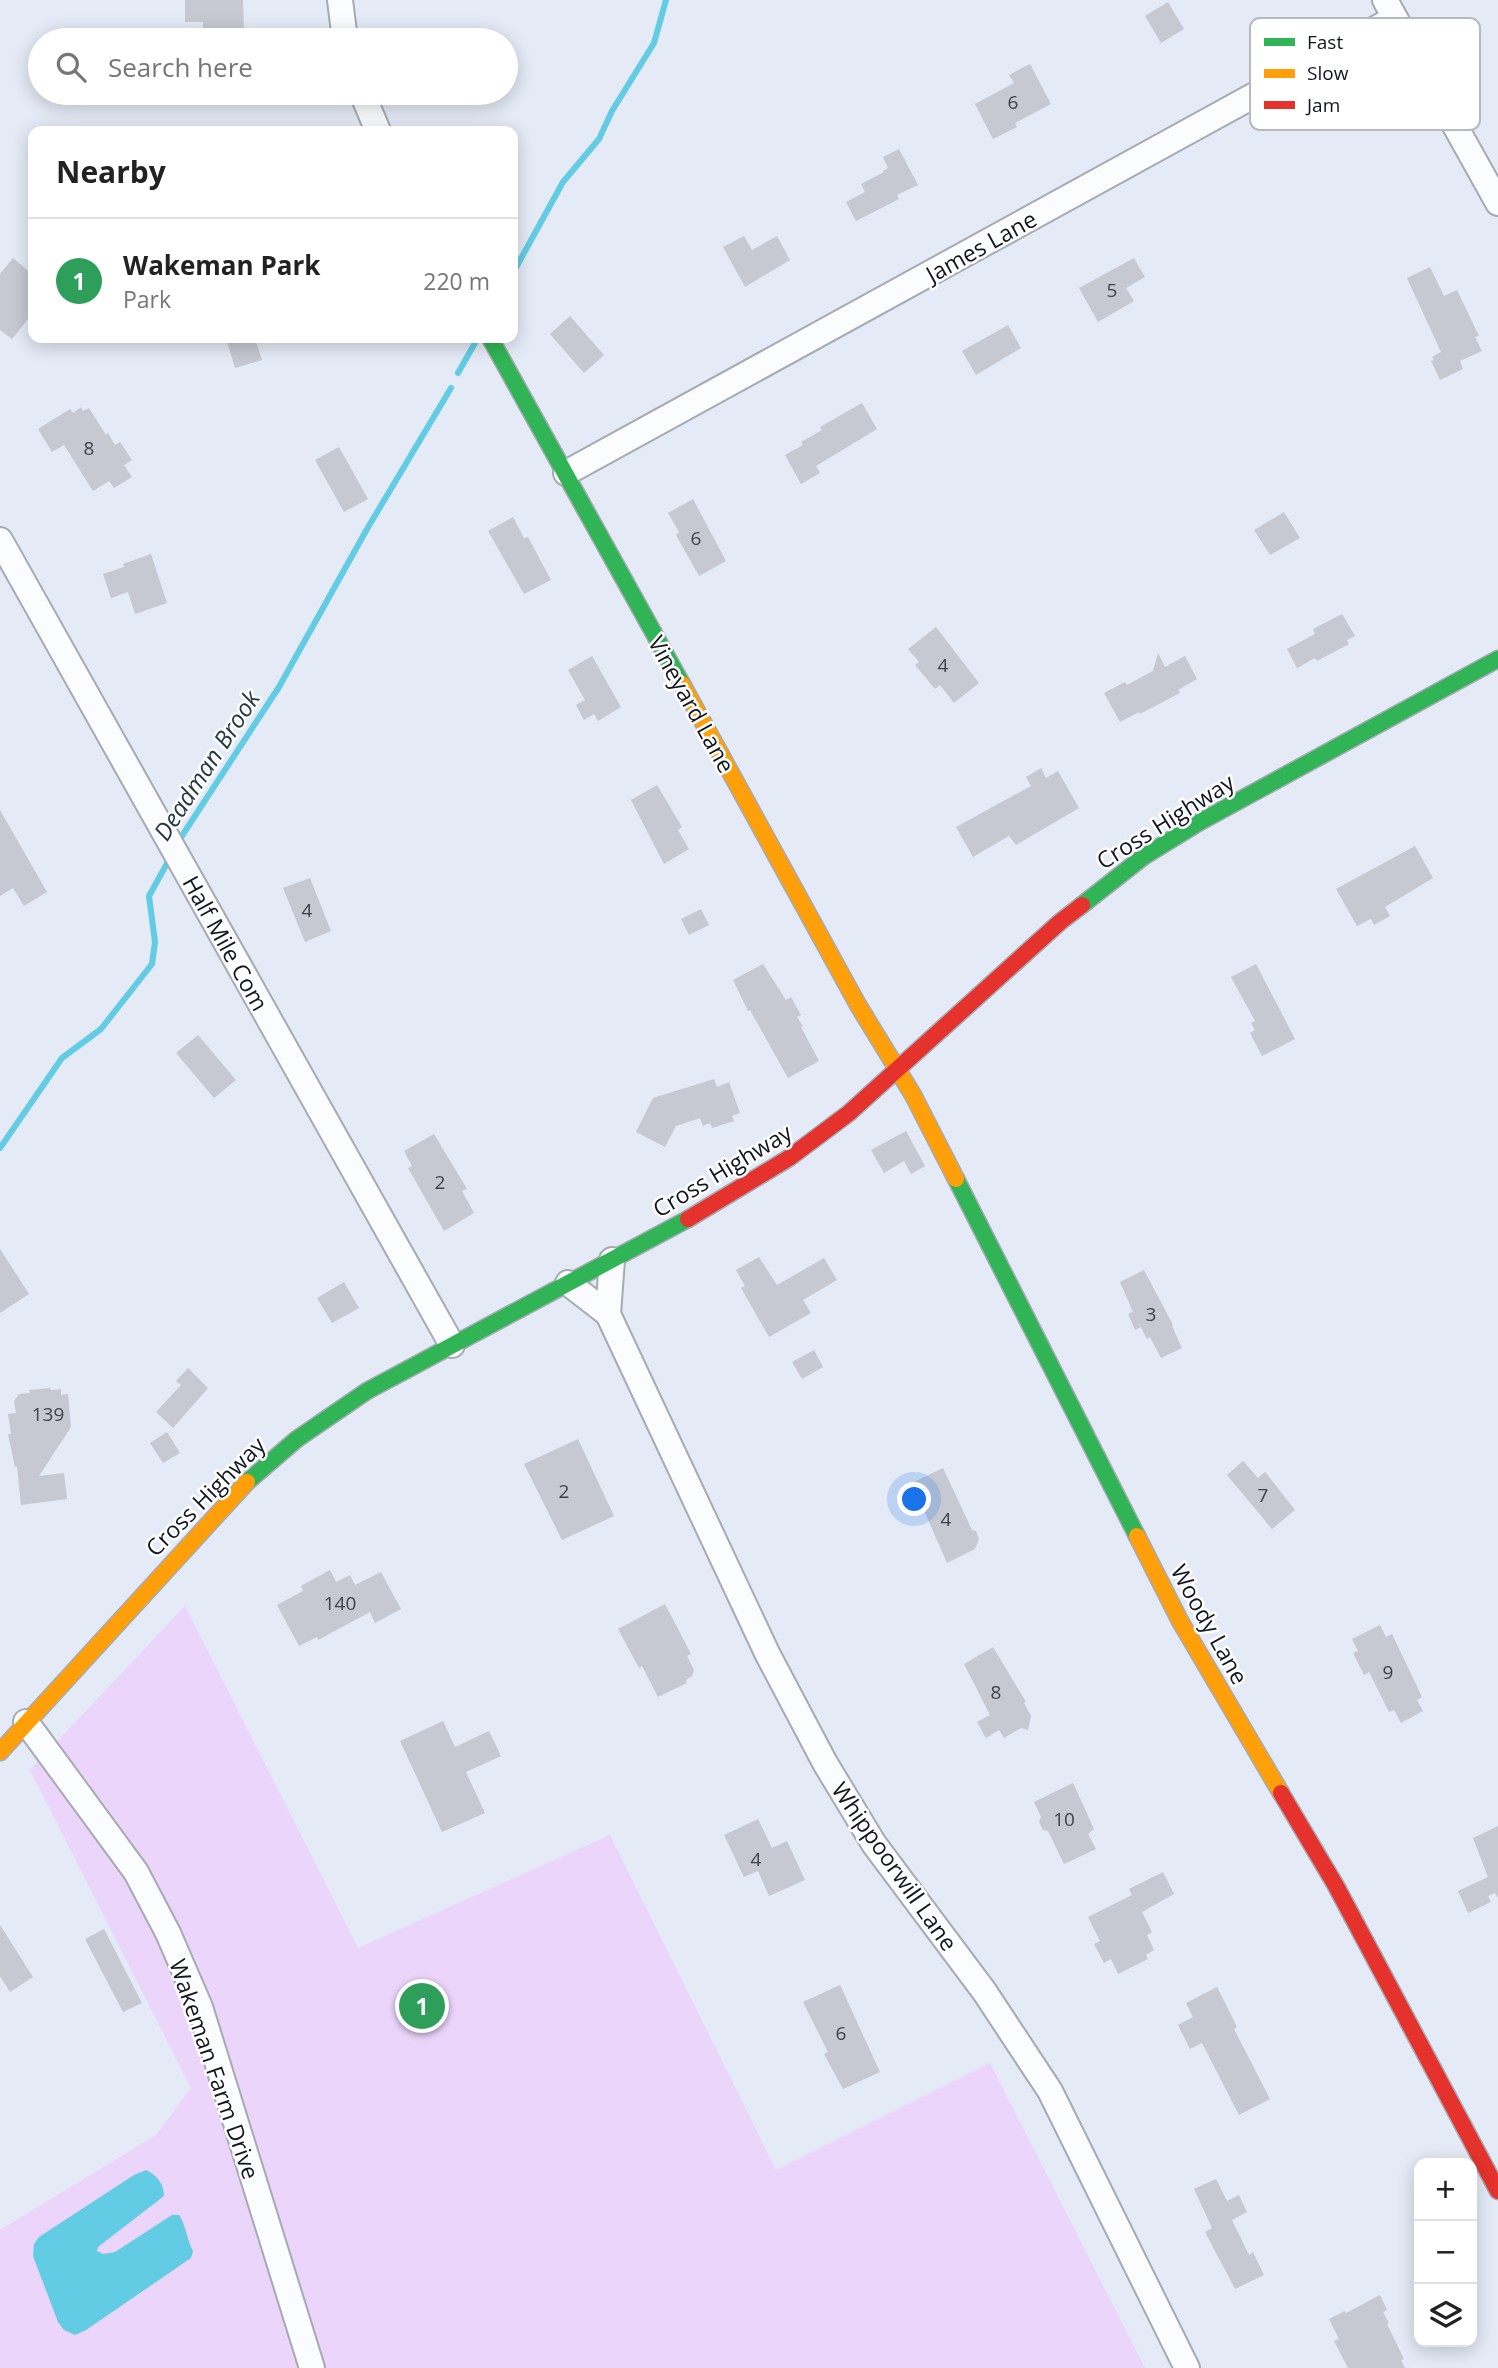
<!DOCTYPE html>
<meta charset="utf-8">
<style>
:root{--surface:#fff;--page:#f6f6f6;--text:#222;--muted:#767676;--line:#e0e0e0;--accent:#5c606a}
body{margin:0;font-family:"Open Sans",sans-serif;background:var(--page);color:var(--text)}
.controls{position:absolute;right:21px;bottom:21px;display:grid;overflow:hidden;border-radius:14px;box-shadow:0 4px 18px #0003}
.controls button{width:63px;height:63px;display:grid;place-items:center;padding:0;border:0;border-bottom:2px solid var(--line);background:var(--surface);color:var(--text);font:35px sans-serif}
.you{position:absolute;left:915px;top:1500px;width:24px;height:24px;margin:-18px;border:5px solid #fff;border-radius:50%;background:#1a73e8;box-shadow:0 0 0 10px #1a73e833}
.badge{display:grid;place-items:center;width:46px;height:46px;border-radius:50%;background:var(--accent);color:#fff;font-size:23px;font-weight:700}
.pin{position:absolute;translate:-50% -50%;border:4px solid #fff;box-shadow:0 2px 7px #0006}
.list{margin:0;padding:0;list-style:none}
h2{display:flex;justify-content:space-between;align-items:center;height:91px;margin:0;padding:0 28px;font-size:30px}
h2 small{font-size:23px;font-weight:400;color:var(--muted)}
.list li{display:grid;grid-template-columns:46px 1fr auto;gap:21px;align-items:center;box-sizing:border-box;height:126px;padding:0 28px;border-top:2px solid var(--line)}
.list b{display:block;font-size:26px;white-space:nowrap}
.list p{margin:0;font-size:23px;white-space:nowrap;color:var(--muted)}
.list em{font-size:23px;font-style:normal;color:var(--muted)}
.icon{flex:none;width:38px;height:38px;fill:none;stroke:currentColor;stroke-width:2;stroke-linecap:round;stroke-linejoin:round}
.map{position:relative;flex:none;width:1498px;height:2368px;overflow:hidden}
.search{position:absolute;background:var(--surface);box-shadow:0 4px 18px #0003;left:28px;top:28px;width:490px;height:77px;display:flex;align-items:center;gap:18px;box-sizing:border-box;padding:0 24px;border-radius:38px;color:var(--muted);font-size:26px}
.panel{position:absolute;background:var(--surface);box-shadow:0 4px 18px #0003;left:28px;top:126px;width:490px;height:217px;border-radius:14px}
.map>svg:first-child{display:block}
</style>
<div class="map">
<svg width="1498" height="2368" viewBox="0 0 1498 2368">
<rect width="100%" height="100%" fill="#e4eaf6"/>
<path fill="#ecd5fb" d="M 185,1606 L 358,1948 L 610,1835 L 776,2170 L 990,2063 L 1145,2368 L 0,2368 L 0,2230 L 156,2135 L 191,2088 L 30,1770 Z"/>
<path fill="#62cce4" d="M 146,2170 C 157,2175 164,2184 164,2196 L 98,2247 L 97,2251 L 103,2254 L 115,2252 L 172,2215 L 179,2215 C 186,2225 187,2240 193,2251 L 191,2258 L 86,2330 L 75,2335 L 64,2330 L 58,2322 L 33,2256 L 34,2244 L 39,2237 L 134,2175 Z"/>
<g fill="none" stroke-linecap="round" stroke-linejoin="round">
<path stroke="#62cce4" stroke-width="6" d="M 513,273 L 563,182 L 599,139 L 612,111 L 654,43 L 666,0
M 458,373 L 475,343
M 178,842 L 279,687 L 367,529 L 451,388
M 0,1148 L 62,1058 L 101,1029 L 152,964 L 155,942 L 149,896 L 170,858"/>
</g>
<path fill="#c6c8d2" d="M 185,0 L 243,0 L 244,30 L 203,31 L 203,22 L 185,22 Z
M 1168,2 L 1184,29 L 1161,43 L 1145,16 Z
M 1030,64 L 1051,104 L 1015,123 L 1017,127 L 993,139 L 975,104 L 1014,83 L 1009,75 Z
M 899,149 L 918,185 L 897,195 L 899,199 L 856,221 L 846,202 L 865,192 L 861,184 L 884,172 L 883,171 L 888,168 L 883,157 Z
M 744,236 L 752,250 L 777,236 L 790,260 L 745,287 L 723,247 Z
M 13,258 L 33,275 L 33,313 L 12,339 L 0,330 L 0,274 Z
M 1134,258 L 1145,277 L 1126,288 L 1134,301 L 1098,322 L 1079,288 Z
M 1430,267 L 1444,296 L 1457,290 L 1479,336 L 1475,337 L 1482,351 L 1460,361 L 1463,369 L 1440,380 L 1431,361 L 1434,360 L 1432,357 L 1441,352 L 1407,278 Z
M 570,316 L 604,355 L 584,373 L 550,334 Z
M 1008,325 L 1021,348 L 976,375 L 962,351 Z
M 226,338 L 255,338 L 262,360 L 235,368 Z
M 862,403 L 877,429 L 816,466 L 820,473 L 801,484 L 785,455 L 803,445 L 801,442 L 822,430 L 820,427 Z
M 81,407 L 83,411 L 89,408 L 106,435 L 108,433 L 115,445 L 120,442 L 132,460 L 124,465 L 132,477 L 114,488 L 109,481 L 93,491 L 64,445 L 52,452 L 38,429 L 70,409 L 73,413 Z
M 339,447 L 368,499 L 344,512 L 315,460 Z
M 693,499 L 726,561 L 699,576 L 676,535 L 679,532 L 668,513 Z
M 1284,512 L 1300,538 L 1270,555 L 1254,530 Z
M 513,517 L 524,538 L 528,537 L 551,580 L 524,594 L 488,531 Z
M 151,554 L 167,603 L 135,614 L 128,592 L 111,598 L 103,574 L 124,567 L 123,564 Z
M 1342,614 L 1355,636 L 1347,640 L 1349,644 L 1317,661 L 1315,658 L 1297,668 L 1287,649 L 1315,634 L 1313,629 Z
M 936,627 L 979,683 L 954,703 L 940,685 L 935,689 L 915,665 L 919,662 L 908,649 Z
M 1158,653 L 1165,667 L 1185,656 L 1197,679 L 1178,690 L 1180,693 L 1140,714 L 1139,712 L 1120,722 L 1104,693 L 1125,682 L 1127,685 L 1153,671 Z
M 592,656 L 621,707 L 598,721 L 594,714 L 584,720 L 576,705 L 585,700 L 568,670 Z
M 1041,768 L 1046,778 L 1058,771 L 1079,808 L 1016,845 L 1009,836 L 973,857 L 956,827 L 1031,786 L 1026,777 Z
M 657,785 L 682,827 L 678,830 L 689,849 L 664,864 L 631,800 Z
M 0,810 L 47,892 L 24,906 L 13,888 L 0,896 Z
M 1415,846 L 1433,878 L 1385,907 L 1390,916 L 1374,925 L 1371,919 L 1357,926 L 1336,889 Z
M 310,878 L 331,931 L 305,942 L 283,888 Z
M 701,909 L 709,925 L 689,935 L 681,919 Z
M 763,964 L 786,1000 L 791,997 L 801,1015 L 797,1017 L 803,1026 L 801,1027 L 819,1061 L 788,1078 L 750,1010 L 748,1011 L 733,980 Z
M 1256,964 L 1295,1039 L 1262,1056 L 1250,1033 L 1255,1030 L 1251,1023 L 1255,1021 L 1231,977 Z
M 198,1035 L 236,1080 L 214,1098 L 176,1053 Z
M 714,1079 L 717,1087 L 729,1082 L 740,1113 L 732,1116 L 734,1121 L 712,1128 L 710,1123 L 703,1126 L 700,1118 L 676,1126 L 665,1147 L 636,1132 L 653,1098 Z
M 906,1131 L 925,1166 L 911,1174 L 904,1161 L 884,1173 L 871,1150 Z
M 434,1134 L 467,1189 L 462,1191 L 474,1213 L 444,1231 L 408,1168 L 412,1166 L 404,1151 Z
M 0,1249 L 29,1294 L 0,1313 Z
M 759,1257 L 777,1285 L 824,1258 L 837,1280 L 803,1300 L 811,1313 L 769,1337 L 741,1288 L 745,1286 L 736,1270 Z
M 1144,1270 L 1173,1325 L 1172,1326 L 1182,1348 L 1161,1358 L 1150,1337 L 1147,1339 L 1141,1327 L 1135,1330 L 1128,1314 L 1133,1312 L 1120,1282 Z
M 344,1282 L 359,1308 L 332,1323 L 317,1298 Z
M 814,1350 L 823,1367 L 802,1379 L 792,1362 Z
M 188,1368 L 208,1388 L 173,1428 L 156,1412 L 181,1385 L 176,1381 Z
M 50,1388 L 51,1390 L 61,1389 L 61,1395 L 68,1394 L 71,1427 L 39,1476 L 64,1473 L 67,1499 L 21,1505 L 17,1467 L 15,1467 L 8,1434 L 11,1434 L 8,1414 L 16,1413 L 14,1401 L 19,1394 L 30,1393 L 29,1390 Z
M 167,1432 L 180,1453 L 163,1463 L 150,1443 Z
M 578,1439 L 614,1516 L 562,1540 L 524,1464 Z
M 1243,1461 L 1258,1478 L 1265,1472 L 1295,1510 L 1272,1529 L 1227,1475 Z
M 943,1468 L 972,1530 L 976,1531 L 979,1539 L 975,1549 L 947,1563 L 912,1483 Z
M 330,1570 L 336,1582 L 350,1575 L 355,1585 L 381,1572 L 401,1609 L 375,1623 L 370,1612 L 318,1640 L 317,1637 L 299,1646 L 277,1605 L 303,1591 L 301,1586 Z
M 665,1604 L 691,1654 L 687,1656 L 694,1670 L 692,1676 L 686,1680 L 687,1683 L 658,1697 L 642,1666 L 639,1668 L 618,1629 Z
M 1380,1625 L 1386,1637 L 1392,1634 L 1422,1697 L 1417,1700 L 1423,1711 L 1401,1723 L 1394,1710 L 1389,1712 L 1369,1672 L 1364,1675 L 1353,1653 L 1358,1651 L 1352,1639 Z
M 993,1647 L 1026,1702 L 1024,1703 L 1031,1716 L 1028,1730 L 1021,1728 L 1004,1738 L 999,1730 L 986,1738 L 977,1722 L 990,1715 L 964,1664 Z
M 443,1721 L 455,1747 L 489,1731 L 501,1756 L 466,1772 L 485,1813 L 442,1832 L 400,1741 Z
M 1073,1783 L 1094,1829 L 1088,1834 L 1096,1849 L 1064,1864 L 1048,1831 L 1043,1830 L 1039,1822 L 1041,1817 L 1034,1802 Z
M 758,1819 L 772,1848 L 787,1841 L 805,1880 L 769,1896 L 758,1871 L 744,1877 L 724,1835 Z
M 1498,1826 L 1498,1898 L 1495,1893 L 1488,1896 L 1491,1902 L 1468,1913 L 1458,1891 L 1488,1877 L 1473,1838 Z
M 1163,1872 L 1174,1894 L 1142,1912 L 1152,1932 L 1147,1935 L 1154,1950 L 1146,1955 L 1148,1959 L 1118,1974 L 1111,1959 L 1104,1963 L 1094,1944 L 1100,1941 L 1088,1917 L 1132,1895 L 1129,1889 Z
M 0,1925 L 33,1977 L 10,1992 L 0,1976 Z
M 104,1929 L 142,2003 L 123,2012 L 85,1939 Z
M 840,1985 L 880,2072 L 843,2089 L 824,2054 L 828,2052 L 803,2002 Z
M 1217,1987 L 1237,2027 L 1234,2029 L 1270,2099 L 1239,2115 L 1202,2043 L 1190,2049 L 1178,2025 L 1193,2017 L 1186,2003 Z
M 1216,2179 L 1227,2201 L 1239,2195 L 1247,2212 L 1232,2220 L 1249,2255 L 1253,2252 L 1264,2275 L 1235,2289 L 1205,2232 L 1212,2228 L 1194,2189 Z
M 1380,2295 L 1387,2310 L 1383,2312 L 1389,2323 L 1387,2324 L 1404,2359 L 1401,2360 L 1405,2368 L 1348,2368 L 1334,2341 L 1339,2339 L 1329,2319 L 1345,2311 L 1346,2313 Z"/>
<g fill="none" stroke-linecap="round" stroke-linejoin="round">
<defs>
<path id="street" d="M 340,0 L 345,40
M 1385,0 L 1498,203
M 362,93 L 378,131
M 566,473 L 1395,18
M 0,540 L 452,1345
M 612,1260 L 608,1314 L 767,1653 L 825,1763 L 874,1844 L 984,1991 L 1050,2091 L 1187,2368
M 568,1283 L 608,1314
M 26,1722 L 136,1872 L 168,1933 L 200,2007 L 312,2368"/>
<path id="fast" d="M 490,338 L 682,684
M 1082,905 L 1143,857 L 1198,823 L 1498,659
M 956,1179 L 1137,1536
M 247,1482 L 297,1439 L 367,1391 L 688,1219"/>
<path id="slow" d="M 682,684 L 858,1005 L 913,1095 L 956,1179
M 1137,1536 L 1180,1621 L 1281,1793
M 0,1752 L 247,1482"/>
<path id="jam" d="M 688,1219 L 789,1158 L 849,1113 L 1060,922 L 1082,905
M 1281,1793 L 1336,1886 L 1498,2191"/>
</defs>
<use href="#street" stroke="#a5aab3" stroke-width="28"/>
<use href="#fast" stroke="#a5aab3" stroke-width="19"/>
<use href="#slow" stroke="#a5aab3" stroke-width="19"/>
<use href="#jam" stroke="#a5aab3" stroke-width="19"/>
<use href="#street" stroke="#fbfcfe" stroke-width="24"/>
<use href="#fast" stroke="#30b455" stroke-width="16"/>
<use href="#slow" stroke="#ff9f0a" stroke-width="16"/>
<use href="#jam" stroke="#e5322d" stroke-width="16"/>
</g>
<g text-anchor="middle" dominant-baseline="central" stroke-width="5" stroke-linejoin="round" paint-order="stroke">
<g font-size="19" fill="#40424b">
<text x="1013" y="102">6</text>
<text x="1112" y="290">5</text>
<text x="89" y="448">8</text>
<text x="696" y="538">6</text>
<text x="943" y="665">4</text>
<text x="307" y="910">4</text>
<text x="440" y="1182">2</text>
<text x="1151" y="1314">3</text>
<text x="48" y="1414">139</text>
<text x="564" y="1491">2</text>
<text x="1263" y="1495">7</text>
<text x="946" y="1519">4</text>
<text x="340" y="1603">140</text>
<text x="1388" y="1672">9</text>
<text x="996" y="1692">8</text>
<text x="1064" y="1819">10</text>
<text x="756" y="1859">4</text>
<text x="841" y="2033">6</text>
</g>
<g font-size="23" fill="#13161e" stroke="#fff">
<text transform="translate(981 246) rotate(-29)">James Lane</text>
<text transform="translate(692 704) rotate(61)">Vineyard Lane</text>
<text transform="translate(1165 821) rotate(-32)">Cross Highway</text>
<text transform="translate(226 943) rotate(61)">Half Mile Com</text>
<text transform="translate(722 1170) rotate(-31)">Cross Highway</text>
<text transform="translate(205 1496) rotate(-45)">Cross Highway</text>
<text transform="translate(1210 1624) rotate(61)">Woody Lane</text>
<text transform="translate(895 1866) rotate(55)">Whippoorwill Lane</text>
<text transform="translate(215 2069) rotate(71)">Wakeman Farm Drive</text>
</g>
<g font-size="24" font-style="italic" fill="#233a40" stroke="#fff">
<text transform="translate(206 765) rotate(-57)">Deadman Brook</text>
</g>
</g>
<rect x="1250" y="18" width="230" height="112" rx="10" fill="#fff" stroke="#b8b9bc" stroke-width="2"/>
<rect x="1264" y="38" width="31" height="8" fill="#30b455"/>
<rect x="1264" y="69" width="31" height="9" fill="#ff9f0a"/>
<rect x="1264" y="101" width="31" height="8" fill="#e5322d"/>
<g font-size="19" fill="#13161e">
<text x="1307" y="49">Fast</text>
<text x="1307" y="80">Slow</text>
<text x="1307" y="112">Jam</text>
</g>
</svg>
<div class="controls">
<button>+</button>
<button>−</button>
<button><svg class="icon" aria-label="layers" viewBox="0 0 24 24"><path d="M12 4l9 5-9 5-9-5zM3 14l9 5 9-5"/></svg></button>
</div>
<div class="you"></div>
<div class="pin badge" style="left:422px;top:2006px;background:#2e9e5b">1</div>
<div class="search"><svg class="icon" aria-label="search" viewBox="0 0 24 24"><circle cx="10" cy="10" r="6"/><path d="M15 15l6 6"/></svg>Search here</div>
<section class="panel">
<h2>Nearby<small></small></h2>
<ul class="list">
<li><span class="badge" style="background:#2e9e5b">1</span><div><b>Wakeman Park</b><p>Park</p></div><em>220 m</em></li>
</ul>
</section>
</div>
